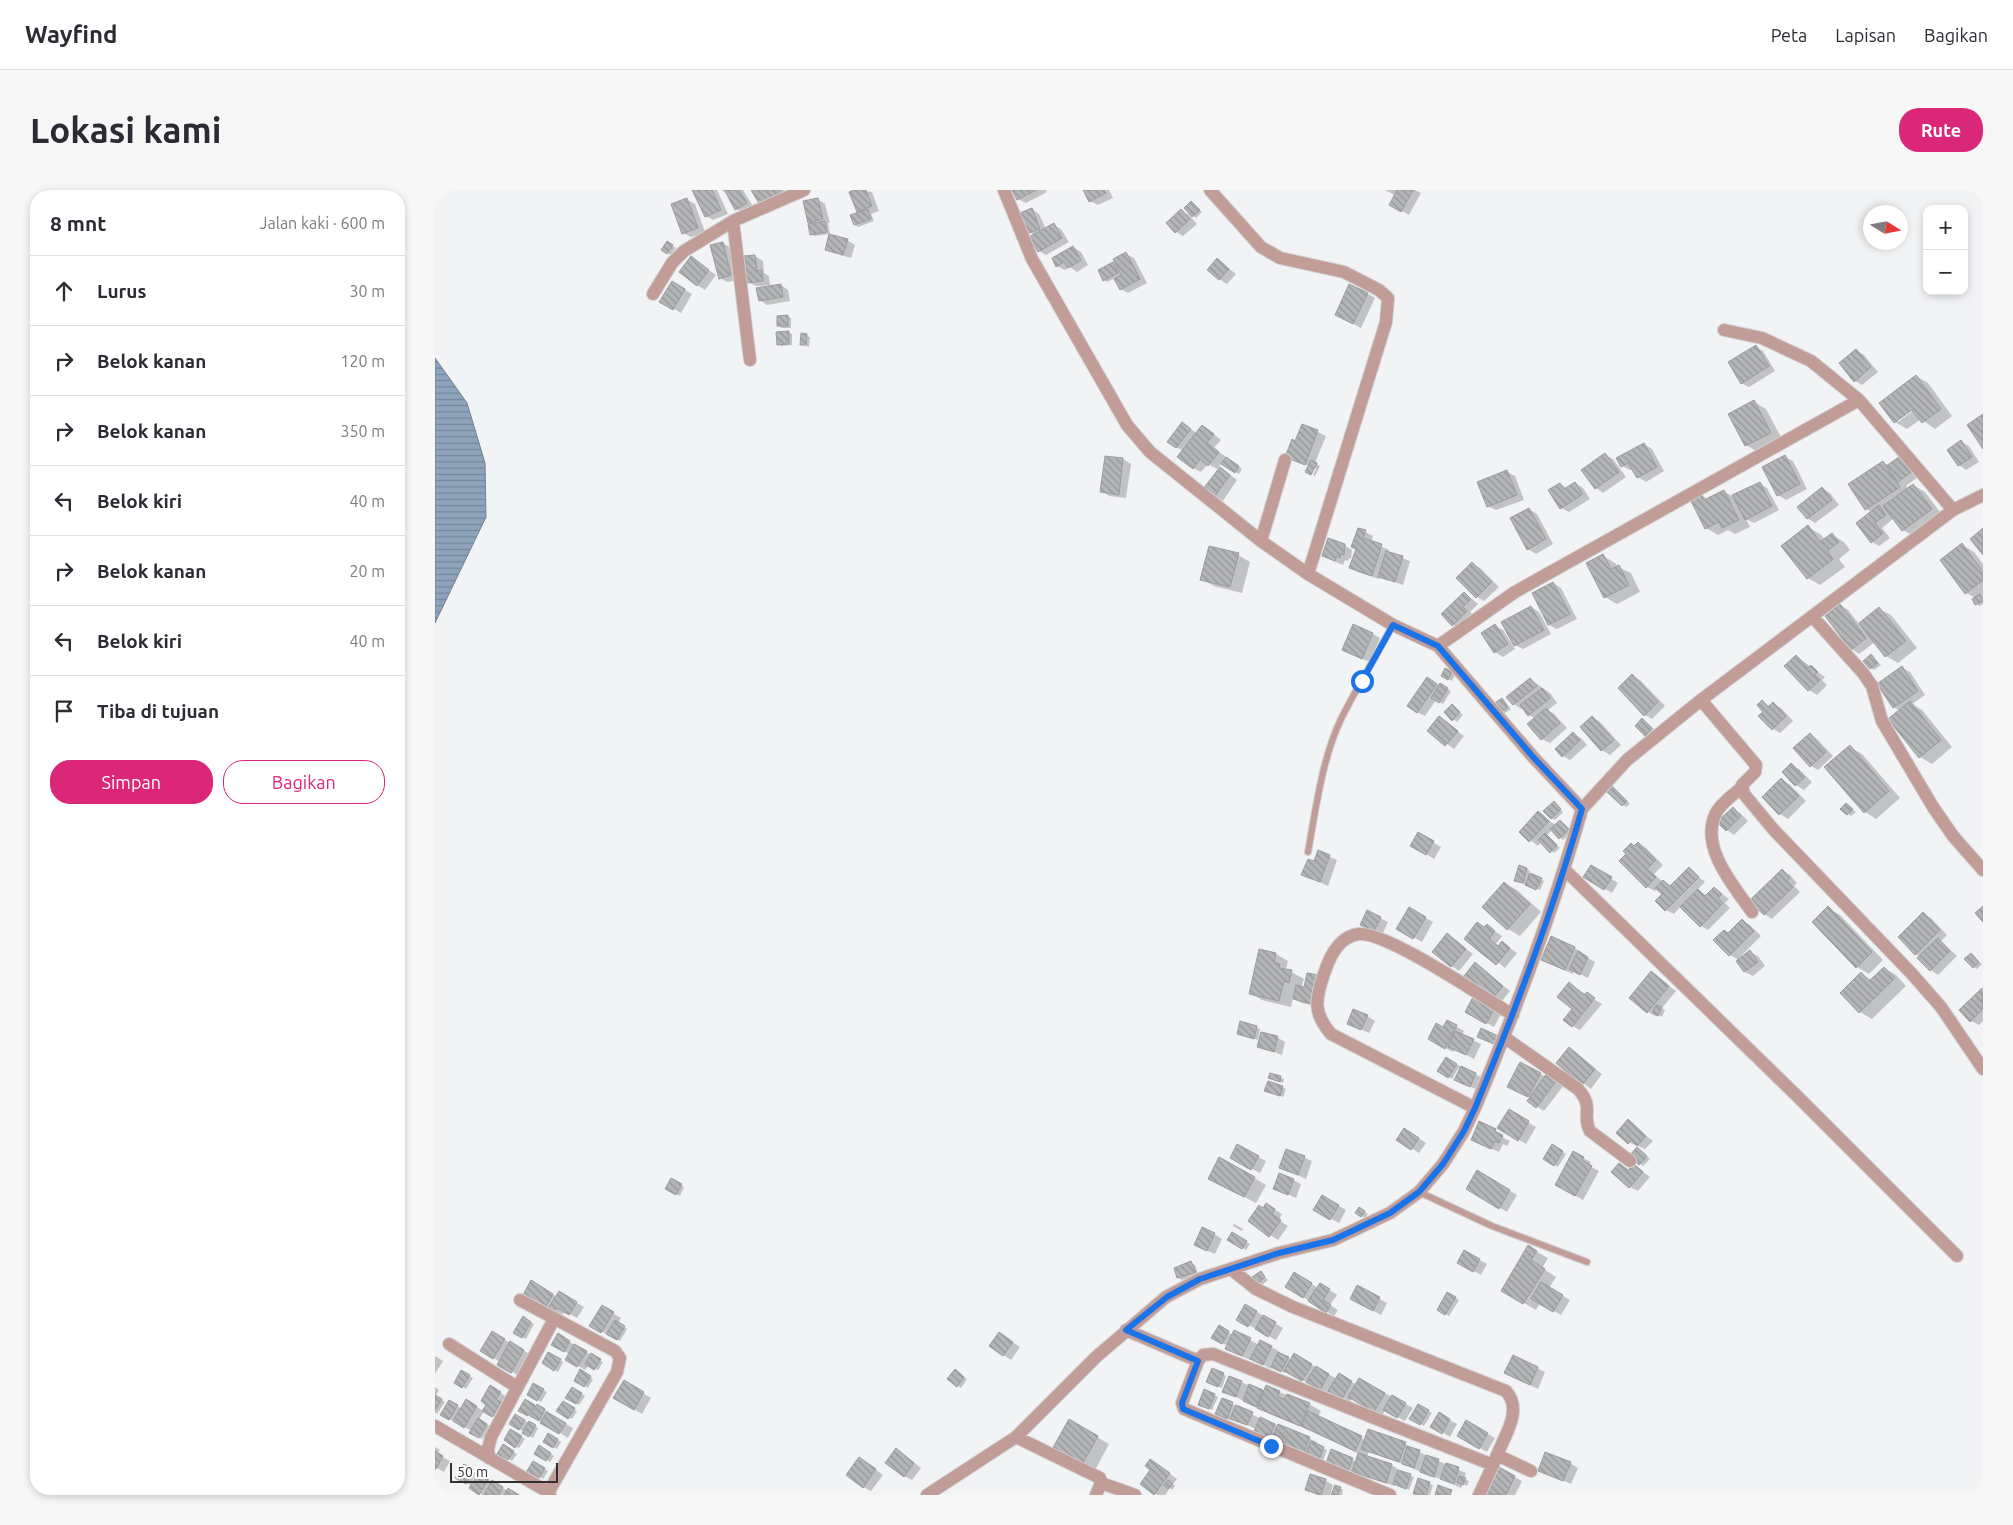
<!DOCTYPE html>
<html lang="id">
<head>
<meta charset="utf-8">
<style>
  :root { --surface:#fff; --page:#f7f7f7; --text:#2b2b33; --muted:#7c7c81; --line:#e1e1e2; --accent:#db2777 }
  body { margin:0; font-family:Ubuntu,sans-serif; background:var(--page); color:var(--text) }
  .controls { position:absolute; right:15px; top:15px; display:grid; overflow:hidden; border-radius:10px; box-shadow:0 2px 8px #0003 }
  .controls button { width:45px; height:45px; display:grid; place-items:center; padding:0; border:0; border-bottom:1px solid var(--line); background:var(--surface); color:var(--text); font:25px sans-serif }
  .compass { position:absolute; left:1428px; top:15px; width:45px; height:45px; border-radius:50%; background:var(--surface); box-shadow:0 2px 8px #0003; rotate:101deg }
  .scale { position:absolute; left:15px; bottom:12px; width:108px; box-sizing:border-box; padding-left:5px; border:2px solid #303031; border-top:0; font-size:14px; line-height:18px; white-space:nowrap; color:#303031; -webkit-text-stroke:4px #fff; paint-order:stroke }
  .stop { position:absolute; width:15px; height:15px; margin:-11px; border:4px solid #1a73e8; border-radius:50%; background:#fff }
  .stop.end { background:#1a73e8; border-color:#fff; box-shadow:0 1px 5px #0008 }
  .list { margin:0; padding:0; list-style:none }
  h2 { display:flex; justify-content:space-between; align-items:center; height:65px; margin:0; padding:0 20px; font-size:21px }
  h2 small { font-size:16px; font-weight:400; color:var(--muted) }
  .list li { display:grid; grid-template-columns:32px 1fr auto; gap:15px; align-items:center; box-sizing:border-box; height:70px; padding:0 20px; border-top:1px solid var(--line) }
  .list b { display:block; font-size:19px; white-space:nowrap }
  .list em { font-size:16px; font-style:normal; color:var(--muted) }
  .actions { display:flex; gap:10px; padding:15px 20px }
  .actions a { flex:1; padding:11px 0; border:1px solid var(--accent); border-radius:20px; text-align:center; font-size:18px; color:var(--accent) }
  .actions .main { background:var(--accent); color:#fff }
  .icon { flex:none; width:28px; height:28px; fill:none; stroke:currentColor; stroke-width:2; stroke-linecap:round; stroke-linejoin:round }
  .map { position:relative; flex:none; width:1548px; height:1305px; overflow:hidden; border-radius:20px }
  header { display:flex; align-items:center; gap:30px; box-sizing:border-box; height:70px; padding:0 25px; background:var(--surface); border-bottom:1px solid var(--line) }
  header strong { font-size:24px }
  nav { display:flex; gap:28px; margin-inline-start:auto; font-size:18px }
  .intro { display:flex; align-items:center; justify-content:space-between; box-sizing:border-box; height:120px; padding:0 30px }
  h1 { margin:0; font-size:35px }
  .button { padding:12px 22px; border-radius:20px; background:var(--accent); color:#fff; font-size:18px; font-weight:700 }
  main { display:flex; gap:30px; padding:0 30px }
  aside { flex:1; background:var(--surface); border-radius:20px; box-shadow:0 2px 8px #0003 }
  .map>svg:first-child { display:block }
</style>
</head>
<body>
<header>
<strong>Wayfind</strong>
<nav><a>Peta</a><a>Lapisan</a><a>Bagikan</a></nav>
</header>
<div class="intro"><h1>Lokasi kami</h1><a class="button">Rute</a></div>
<main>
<aside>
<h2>8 mnt<small>Jalan kaki · 600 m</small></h2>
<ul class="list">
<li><svg class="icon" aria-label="ahead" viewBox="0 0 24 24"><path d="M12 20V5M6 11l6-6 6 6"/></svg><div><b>Lurus</b></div><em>30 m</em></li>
<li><svg class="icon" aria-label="right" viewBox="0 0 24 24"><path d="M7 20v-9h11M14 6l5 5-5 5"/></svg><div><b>Belok kanan</b></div><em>120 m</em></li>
<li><svg class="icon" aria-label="right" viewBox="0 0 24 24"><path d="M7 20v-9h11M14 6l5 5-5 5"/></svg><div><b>Belok kanan</b></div><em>350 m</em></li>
<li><svg class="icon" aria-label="left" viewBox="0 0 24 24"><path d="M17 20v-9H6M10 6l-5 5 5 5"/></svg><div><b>Belok kiri</b></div><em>40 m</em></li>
<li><svg class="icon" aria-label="right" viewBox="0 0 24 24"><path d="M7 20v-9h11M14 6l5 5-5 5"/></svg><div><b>Belok kanan</b></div><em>20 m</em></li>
<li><svg class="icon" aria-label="left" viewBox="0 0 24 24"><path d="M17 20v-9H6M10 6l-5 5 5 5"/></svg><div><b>Belok kiri</b></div><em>40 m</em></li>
<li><svg class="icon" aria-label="arrive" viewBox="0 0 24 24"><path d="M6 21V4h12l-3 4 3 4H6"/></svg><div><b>Tiba di tujuan</b></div></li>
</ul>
<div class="actions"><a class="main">Simpan</a><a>Bagikan</a></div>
</aside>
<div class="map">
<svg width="1548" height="1305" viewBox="0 0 1548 1305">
  <defs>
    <pattern id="water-rules" width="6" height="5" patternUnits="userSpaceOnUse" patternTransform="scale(1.25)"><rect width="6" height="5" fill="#8da4bb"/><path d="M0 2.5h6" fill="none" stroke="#748699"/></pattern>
    <pattern id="building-back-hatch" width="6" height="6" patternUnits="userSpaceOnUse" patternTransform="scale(1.25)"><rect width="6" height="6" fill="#b4b5b7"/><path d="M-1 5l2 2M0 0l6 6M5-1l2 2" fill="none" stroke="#939495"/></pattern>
  </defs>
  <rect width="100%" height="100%" fill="#f2f3f5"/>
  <path fill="url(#water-rules)" stroke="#718192" d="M0,168L32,213L50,273L51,327L0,433Z"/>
  <path fill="#0003" fill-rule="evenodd" d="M259,0H282L293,24L278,30L271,26Z
    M286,0H308L319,18L309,23L301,19L293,4Z
    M318,0H349L353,7L334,19Z
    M422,0L437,2L444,21L436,24L439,31L423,37L420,35L425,23L423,22Z
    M579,0H610L612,2L591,13L583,9Z
    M649,0H674L678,8L663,15L655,11Z
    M950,0H980L986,3L974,25L956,15L961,6Z
    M382,9L390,14L395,33H393L395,44L380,46L376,44L378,34L374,32Z
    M252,10L260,14L270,42L256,47L248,43Z
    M757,12L767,22L761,28L758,26Z
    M597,19L604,24L611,39L619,35L626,39L634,52L611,65L604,61L600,46L595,42Z
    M746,21L754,25L762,34L748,46L741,42Z
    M412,50L420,55L416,68L399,63L391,59Z
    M232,52L241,58L236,65L227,60Z
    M288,53L296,58L304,90L292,92L285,88Z
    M638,57L646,62L653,75L642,82L635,77L630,80L622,76Z
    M691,64L699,68L712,93L693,103L686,99L680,88L672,92L669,90L678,74L684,77Z
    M320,66L328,71L329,83L334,86L335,95L321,96L313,92Z
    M256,68L281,85L270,100L262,95Z
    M783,70L801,84L792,94L784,89Z
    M237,92L257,104L246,123L226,111Z
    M346,95L353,100L355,111L332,115L325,110Z
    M933,104L940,108L926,138L909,129Z
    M353,126L356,128V138H347L344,136Z
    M353,142L357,144V155L346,156L343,154Z
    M368,145L375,147L374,157L367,154Z
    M1321,157L1328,161L1340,181L1314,197L1306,193Z
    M1421,160L1429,165L1443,182L1427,195L1420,191Z
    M1481,186L1493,193L1517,226L1500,239L1486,229L1472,239L1460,232L1446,213ZM1482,215L1483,217L1463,232V229Z
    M1319,212L1331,219L1347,249L1323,262L1311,255L1295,225Z
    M748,234L762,243L775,241L786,250L779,258L807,279L804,284L787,273L782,279L773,274L766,282L758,278L748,261L741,257Z
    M868,235L891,246L880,273L885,276L880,286L878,285L881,279L851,266L861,252Z
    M1526,252L1534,256L1544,272L1531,280L1524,275Z
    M1209,254L1217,259L1229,281L1211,292L1203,287L1198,279L1195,280L1187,276Z
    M1170,265L1178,269L1191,287L1168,303L1161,298Z
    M671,267L688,269L696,274L691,308L674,306L667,301Z
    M1350,267L1358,271L1372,299L1351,310L1343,305Z
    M1464,268L1472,273L1483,287L1471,296L1473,299L1478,295L1490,302L1508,326L1480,347L1468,340L1459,328L1447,338L1455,348L1444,356L1437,352V322L1431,319L1448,272L1454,276Z
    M1072,282L1080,286L1089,310L1061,320L1053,316Z
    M793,283L802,290L788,311L770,299Z
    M1140,293L1148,298L1155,309L1134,322L1126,318L1125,294L1132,298Z
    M1324,293L1332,298L1344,320L1319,333L1311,329L1315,337L1300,344L1293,340L1283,345L1271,338L1267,306L1273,309L1289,301L1298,307Z
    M1388,299L1395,303L1404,315L1380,333L1372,328Z
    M1094,319L1102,324L1118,354L1101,364L1093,359Z
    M1373,337L1385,344L1390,350L1397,345L1409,352L1415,360L1404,369L1410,377L1385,395L1373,388L1348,356Z
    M930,342L938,346L936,352L954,360L953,363L975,371L968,395L945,387L944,389L923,382L916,378Z
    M909,355L917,360L916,369L914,368L913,371L910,370L908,375L888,366Z
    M1527,355L1539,362L1548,374V414L1545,416L1541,414V408L1531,403Z
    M803,365L815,372L807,403L779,396L767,389Z
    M1168,366L1180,373L1183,377L1196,383L1205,402L1182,414L1170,407Z
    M1037,373L1045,378L1064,397L1049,411L1042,407Z
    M1118,393L1126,398L1142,429L1122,439L1114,435L1098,404Z
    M1029,403L1043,414L1035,422L1039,426L1026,439L1018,435L1008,424Z
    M1405,415L1413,420L1424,434L1444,419L1456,425L1482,458L1463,473L1451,466L1440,452L1424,464L1417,459Z
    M1096,417L1104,422L1116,444L1088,459L1080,455Z
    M1060,436L1068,440L1080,459L1068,467L1060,462Z
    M938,444L945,448L935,472L916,464Z
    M1361,466L1390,487L1387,490L1392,495L1382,505L1374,500L1351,476Z
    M1436,466L1446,475L1439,480L1436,478Z
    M1467,478L1475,482L1490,505L1477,514L1487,520L1517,557L1497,574L1485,567L1465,521L1459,517Z
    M1011,480L1020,485L1017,491L1008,486Z
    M1197,486L1205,490L1230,516L1217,529L1210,525Z
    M1095,489L1115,503L1122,513L1113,520L1119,524L1132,538L1115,553L1107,549L1101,529L1094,525L1088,517L1086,519L1079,514Z
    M1000,493L1016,501L1008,514L1001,510L990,526L982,522Z
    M1067,509L1076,519L1067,525L1064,523Z
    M1328,512L1335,516L1338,514L1346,518L1358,531L1345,543L1338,539L1330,522Z
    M1017,515L1028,525L1022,532L1010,522Z
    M1004,527L1029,546L1019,559L994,541Z
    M1157,527L1165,532L1186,555L1175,565L1167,560L1146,537Z
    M1207,530L1220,540L1214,547L1211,545Z
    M1138,544L1146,548L1152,555L1135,570L1128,566Z
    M1375,544L1382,549L1398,566L1383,580L1376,576Z
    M1415,557L1427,564L1465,608L1441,629L1430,622Z
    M1356,575L1364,579L1377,592L1369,600L1361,595L1349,582Z
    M1347,590L1354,594L1371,611L1353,629L1345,624L1328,607Z
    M1181,600L1195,614L1191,617L1188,615Z
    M1411,614L1421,622L1416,626L1407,619Z
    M1122,615L1128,622L1120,630L1116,628Z
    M1298,619L1305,623L1313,631L1299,645L1292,640Z
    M1104,622L1120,635L1125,631L1128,633L1136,642L1128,650L1117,640L1112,645L1125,658L1119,663L1106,652L1103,656L1085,642Z
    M984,644L1006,657L999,669L977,655Z
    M1203,653L1211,658L1228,675L1219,684L1228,692L1237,696L1254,679L1270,692L1262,700L1272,706L1279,698L1294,709L1290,713L1295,718L1273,740L1266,736L1246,716L1239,724L1231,720L1229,704L1222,698L1220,701L1212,697L1200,657Z
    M883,662L902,670L893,696L868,685L879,673Z
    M1085,676L1092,679L1095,681L1094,684L1109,691L1105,700L1084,692Z
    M1156,677L1183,693L1177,703L1150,687Z
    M1347,680L1355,685L1362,693L1359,696L1365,702L1337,729L1329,724Z
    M1070,694L1082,700L1106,722L1085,746L1073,739Z
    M1393,718L1405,725L1448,770L1434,784L1422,777Z
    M974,719L998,732L987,752L963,738Z
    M1488,724L1496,728L1512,745L1506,751L1522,766L1503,785L1496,780L1485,767L1481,764Z
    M945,728L953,732L947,745L934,739Z
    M1307,730L1315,735L1326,746L1304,768L1305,769L1315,762L1323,766L1330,776L1318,786L1310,782L1302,772L1304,770L1295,765L1280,750L1294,744Z
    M1052,736L1067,746L1061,754L1065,757L1068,753L1082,763L1070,778L1031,748Z
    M1013,745L1038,764L1024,781L1017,776Z
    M1139,758L1147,762L1146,764L1160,772L1153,788L1139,781L1138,784L1115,774Z
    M825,761L841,764L853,771L851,779L869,789L866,798L885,817L867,813L858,808L856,817L827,810L815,803Z
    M1536,764L1547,774L1542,779L1539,777Z
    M1040,774L1075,801L1066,812L1058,808Z
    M1449,778L1461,785L1471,796L1437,829L1425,822L1406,803L1426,784L1437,790Z
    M1216,783L1241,801L1227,818L1230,820L1227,827L1222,824L1221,826L1213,822Z
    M1134,794L1167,814L1145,840L1137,836L1138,819Z
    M1547,799L1548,831L1544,835L1536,831Z
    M1038,809L1066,824L1059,837L1031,821Z
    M932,826L940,831L934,843L921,837Z
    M1012,831L1029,841L1027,845L1046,854L1039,869L1020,859L1018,862L994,849L1008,838Z
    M806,833L825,839L823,850L807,845Z
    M827,843L843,848L850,852L847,865L824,856Z
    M1134,859L1167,884L1156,899L1122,873Z
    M1011,869L1048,888L1043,900L1028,894L1024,877L1017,889L1004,881Z
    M1086,873L1111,887L1113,884L1129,895L1109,921L1093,911L1096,908L1074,896Z
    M835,884L849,889L848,893L838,889Z
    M833,892L851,899L848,907L834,902Z
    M1074,921L1101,937L1091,954L1064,938Z
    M1193,931L1218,951L1210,959L1193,952Z
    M1045,933L1068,944L1067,947L1075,951L1072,956L1068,954L1064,962L1045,954Z
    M977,944L991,953L984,963L963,950Z
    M1117,956L1131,964L1123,977L1109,968Z
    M852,960L877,971L871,989L845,977Z
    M1205,960L1215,969L1208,976L1195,966Z
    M1138,963L1156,972L1154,976L1164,981L1148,1010L1121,995Z
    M823,967L831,971L825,983L804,972Z
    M1184,974L1194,981L1199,975L1215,987L1203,1001L1195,997Z
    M1043,982L1082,1005L1072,1022L1033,999Z
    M819,988L831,995L821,1013L786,995Z
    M236,990L249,997L245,1006L232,998Z
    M858,990L866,994L861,1008L839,998Z
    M887,1006L911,1020L904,1033L880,1020Z
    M829,1019H839L847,1024L844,1030L853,1036L843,1050L814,1031Z
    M925,1019L933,1024L930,1028L922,1023Z
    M799,1034L808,1039L807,1041L798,1036Z
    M779,1044L787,1049L780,1064L768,1059Z
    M797,1044L815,1054L811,1060L794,1050Z
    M1093,1057L1113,1068L1107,1078L1121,1087L1114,1098L1135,1110L1126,1125L1105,1113L1101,1120L1067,1100Z
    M1030,1062L1052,1074L1046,1085L1024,1073Z
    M756,1073L760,1075L763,1084L747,1090L743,1088L740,1079Z
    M826,1083L833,1090L827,1095L823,1093Z
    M867,1088L883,1098L893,1099L902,1105L895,1115L903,1120L899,1126L868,1107Z
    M97,1092L122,1107L124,1103L149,1117L142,1128L130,1121L127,1125L118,1121L89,1104Z
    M923,1097L952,1113L946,1125L924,1113Z
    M1013,1103L1024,1110L1014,1126L1003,1120Z
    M811,1115L848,1138L841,1150L803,1129Z
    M167,1117L186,1128L183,1133L192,1139L185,1151L156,1136Z
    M88,1128L99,1134L91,1149L80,1142Z
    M784,1137L798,1145L815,1150L824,1155L836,1157L844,1161L843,1163L857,1170L877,1175L902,1189L904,1185L922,1195L925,1190L978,1218L970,1231L950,1220L947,1226L917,1208L915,1212L895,1200L893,1204L851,1181L850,1183L837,1176L836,1179L816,1168L815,1170L800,1163L796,1149L795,1148L791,1155L778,1148Z
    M58,1143L96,1165L84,1186L63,1174L65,1172L47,1161Z
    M564,1143L585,1157L576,1170L555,1156Z
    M123,1145L168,1172L163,1180L154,1175L150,1180L131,1169L134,1164L118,1154Z
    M114,1164L128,1172L123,1182L109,1173Z
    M0,1166L8,1171L0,1184Z
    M1078,1166L1110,1182L1103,1199L1078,1187Z
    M146,1181L158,1189L153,1198L140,1190Z
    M27,1182L38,1188L31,1199L21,1192Z
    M523,1183L532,1189L526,1198L523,1196Z
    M788,1184L791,1186L787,1198L776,1193Z
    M189,1192L216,1208L207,1224L180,1208Z
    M806,1192L830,1202L832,1197L874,1214L886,1221L883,1227L930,1250L970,1254L992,1266L1031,1283L1029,1289L1034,1291L1032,1296L1028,1294L1026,1298L1007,1289L994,1286L971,1275L934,1262L932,1267L957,1275L964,1280V1281L979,1287L974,1300L960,1294L959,1296L922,1283L921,1285L900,1276L897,1261L922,1272L924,1264L879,1242L835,1224L789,1201Z
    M99,1195L112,1202L106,1212L93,1204Z
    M0,1197L4,1200L1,1206L10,1212L2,1224L0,1223Z
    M56,1197L72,1207L65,1230L49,1221L44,1230L55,1236L47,1249L36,1242L37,1241L7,1225L14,1211L27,1219L31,1211L49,1221L53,1214Z
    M137,1198L150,1206L144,1215L132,1208Z
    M779,1205L783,1207L777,1220L768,1216Z
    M788,1209L824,1228L882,1252L881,1255L892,1260L888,1271L828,1246L821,1239L796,1228L795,1230L785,1226Z
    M90,1211L102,1217H106L113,1222L112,1223L138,1238L133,1248L98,1226L97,1227L85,1220Z
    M128,1212L142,1221L137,1229L123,1221Z
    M984,1215L997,1223L989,1236L976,1229Z
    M1004,1224L1022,1234L1015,1247L997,1236Z
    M81,1226L103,1238L98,1248L76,1233Z
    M634,1231L674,1254L658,1284L618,1261Z
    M1032,1232L1060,1248L1052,1262L1024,1246Z
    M76,1240L90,1249L84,1258L70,1250Z
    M114,1245L126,1252L122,1259L110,1251Z
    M69,1256L82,1264L77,1271L64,1264Z
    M0,1257L5,1260L2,1264L15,1271L9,1282L0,1277Z
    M105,1257L119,1266L115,1272L101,1263Z
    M468,1264L486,1278L477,1290L469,1286Z
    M716,1270L742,1289L738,1294L740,1296L737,1300L735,1298L730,1305H722L707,1294L717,1280Z
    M99,1272L113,1281L108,1289L94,1281Z
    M432,1273L448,1285L436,1301L428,1297Z
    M1135,1273L1143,1278L1136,1294L1112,1284Z
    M29,1276L41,1283L35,1295L22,1288Z
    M1064,1279L1087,1291L1080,1305H1055Z
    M44,1284L73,1301L82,1305H48L36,1298Z
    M890,1290L898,1295L895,1305H882L871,1300Z
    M984,1290L998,1295L995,1305H983L979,1303Z
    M905,1298L908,1300L907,1305H897Z"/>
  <path fill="url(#building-back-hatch)" stroke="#9b9c9e" d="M257,0H277L286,20L270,27Z
    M291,0H304L312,13L300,20L290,1Z
    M316,0H344L346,2L325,15Z
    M419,0H431L437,16L422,22L414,2Z
    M577,0H601L582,10Z
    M648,0H669L671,3L654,12Z
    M962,0H978L966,22L954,15Z
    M252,8L263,38L247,44L236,14Z
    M383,8L388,29L373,33L368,11Z
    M756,11L765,20L757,27L749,18Z
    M597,18L605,39L594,43L585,23Z
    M433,19L436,29L419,35L415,25Z
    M746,19L755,29L740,43L731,33Z
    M390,31L392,42L375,45L373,34Z
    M619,33L627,48L603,62L594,47Z
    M394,44L413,49L408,65L390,60Z
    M232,51L238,55L232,64L226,60Z
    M288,52L296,85L284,89L275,55Z
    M638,56L646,70L633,78L629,72L621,77L617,68Z
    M691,62L705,89L685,100L679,89L686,85L678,69Z
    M320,65L322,81L327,80L328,91L312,93L309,66Z
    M256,66L274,80L262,96L244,82Z
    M782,68L794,79L784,90L772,80Z
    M678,72L683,83L668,91L663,80Z
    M237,91L250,99L238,120L224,112Z
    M346,94L348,107L324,111L321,98Z
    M914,94L933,103L918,134L900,125Z
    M353,125V136H342V126Z
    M354,141V154L342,155L341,142Z
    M366,143L372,144L371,155H365Z
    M1321,155L1334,176L1306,194L1293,172Z
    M1421,159L1436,177L1419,192L1404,173Z
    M1481,185L1506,219L1487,233L1477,220L1459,233L1444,213Z
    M1319,210L1336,243L1310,256L1293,224Z
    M1548,224V259L1532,235Z
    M747,232L756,239L741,258L732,252Z
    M867,234L883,240L870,275L850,267L857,249L860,251Z
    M767,235L779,244L772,253L784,262L773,276L765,269L758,279L742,267Z
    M1526,250L1537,267L1523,276L1512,260Z
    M1209,253L1222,277L1202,288L1193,273L1186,277L1181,268Z
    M1170,263L1184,282L1160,299L1146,280Z
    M1350,265L1365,294L1342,306L1327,277Z
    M670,266L688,268L684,305L665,302Z
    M791,267L804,276L800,283L786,274Z
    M1464,267L1476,282L1463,292L1451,276Z
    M876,270L882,273L876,285L870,282Z
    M1448,271L1465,297L1430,320L1413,294Z
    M785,277L795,285L779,307L768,299Z
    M1072,280L1082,305L1052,317L1042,292Z
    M1140,292L1148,304L1125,319L1113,300L1125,293L1129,299Z
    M1325,292L1337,316L1310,330L1297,305Z
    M1478,294L1497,319L1467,341L1448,316Z
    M1387,297L1397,310L1372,329L1362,317Z
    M1289,300L1304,330L1287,338L1284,332L1270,339L1256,311L1267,305L1269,310Z
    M1444,315L1451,325L1440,333L1448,343L1436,353L1421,333Z
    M1094,318L1111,349L1092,360L1075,328Z
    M1373,335L1385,352L1397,343L1404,352L1392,361L1398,369L1372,389L1346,356Z
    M923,338L931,340L928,348L947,354L937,386L914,378L921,359L916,357Z
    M1548,338V365L1535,349Z
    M893,348L910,354L909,365L906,364L905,368L902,366L900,371L887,366Z
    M1527,353L1548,382V390L1530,404L1505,370Z
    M774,356L804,363L795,397L765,390Z
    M951,361L968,366L960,392L943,387Z
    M1168,364L1176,379L1184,375L1194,395L1169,408L1151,373Z
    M1037,372L1057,392L1041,408L1021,388Z
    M1118,392L1135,424L1113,435L1097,403Z
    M1029,402L1036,409L1028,417L1032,421L1017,436L1006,424Z
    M1545,404L1548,411L1540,415L1537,409Z
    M1405,414L1431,448L1416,460L1390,426Z
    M1096,416L1109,440L1079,456L1066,432Z
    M1444,417L1471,451L1450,467L1424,433Z
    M918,434L938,443L927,469L907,460Z
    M1060,434L1073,454L1059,463L1046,443Z
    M1436,464L1443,473L1435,479L1428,471Z
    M1361,465L1373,478L1376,475L1383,482L1380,485L1385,490L1373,501L1349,476Z
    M1467,476L1483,501L1458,518L1442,494Z
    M1010,478L1017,482L1013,490L1006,486Z
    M1197,484L1223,512L1209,526L1183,498Z
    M992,487L1002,494L982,523L972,516Z
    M1095,488L1102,496L1078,515L1071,507Z
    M1005,493L1013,498L1004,513L996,508Z
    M1107,498L1115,508L1093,526L1085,515Z
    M1067,508L1073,517L1063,524L1057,515Z
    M1327,510L1333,517L1338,512L1351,526L1337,540L1323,526L1328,522L1322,515Z
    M1475,511L1506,550L1484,568L1453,529Z
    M1017,514L1025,522L1017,531L1009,522Z
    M1111,518L1125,533L1106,550L1092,534Z
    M1004,526L1023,541L1010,556L992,541Z
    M1157,526L1179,550L1166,561L1145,537Z
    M1207,528L1217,538L1210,546L1200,536Z
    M1138,542L1145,550L1127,567L1120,559Z
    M1375,543L1391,562L1375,577L1358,558Z
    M1415,555L1454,601L1429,623L1389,577Z
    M1356,573L1370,587L1360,596L1347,582Z
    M1346,588L1364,606L1344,625L1327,607Z
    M1177,596L1192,611L1187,616L1172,602Z
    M1119,611L1126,619L1116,629L1108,621Z
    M1411,613L1418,619L1412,625L1405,619Z
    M1298,617L1306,626L1291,641L1282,632Z
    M1103,621L1114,631L1094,652L1084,642Z
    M1125,630L1134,639L1124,649L1115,639Z
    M983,642L999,651L991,665L975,656Z
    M1110,643L1122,655L1115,663L1103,650Z
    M1203,652L1221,670L1212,679L1221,687L1211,698L1184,671L1191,664L1188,661L1196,653L1199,656Z
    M883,660L895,665L885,692L866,685L873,669L879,671Z
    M1084,675L1092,678L1088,693L1079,691Z
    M1156,675L1177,687L1169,700L1148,687Z
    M1254,677L1264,687L1230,721L1220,711L1227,704L1220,698L1228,690L1235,696Z
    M1347,679L1355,688L1352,691L1358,697L1329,725L1314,711Z
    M1095,683L1107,688L1101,700L1090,695Z
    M1069,692L1095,714L1072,740L1047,717Z
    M1279,697L1287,704L1283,708L1288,713L1265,737L1245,717L1263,699L1270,706Z
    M1393,716L1437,762L1421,778L1377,732Z
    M1548,716V732L1540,723Z
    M974,717L991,727L978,749L961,739Z
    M932,720L946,727L939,741L925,735Z
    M1488,722L1505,740L1480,765L1463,747Z
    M1307,729L1319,741L1294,766L1278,750L1289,740L1293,743Z
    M1042,732L1049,737L1052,734L1060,741L1054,749L1063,756L1067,751L1075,758L1061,775L1029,749Z
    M1012,743L1031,759L1016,777L997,762Z
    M1116,746L1140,757L1130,780L1106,770Z
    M1503,748L1515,761L1495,781L1482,768Z
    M824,759L841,763L839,772L845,774L844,778L857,780L854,793L849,791L844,811L814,804Z
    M1315,760L1323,772L1309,782L1301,771Z
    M1143,761L1153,767L1145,785L1134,779Z
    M1536,763L1544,772L1538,778L1529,769Z
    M1040,772L1068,796L1057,809L1029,786Z
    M1449,777L1460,788L1424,823L1405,803L1426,782L1434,791Z
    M1216,781L1234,796L1212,823L1194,808Z
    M872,783L884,785L877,814L858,809L861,795L869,797Z
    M1134,792L1149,805L1152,802L1160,808L1137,837L1128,830L1137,819L1122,807Z
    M1547,798L1548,819L1535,832L1524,820Z
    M1038,807L1059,819L1051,834L1030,822Z
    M1221,815L1227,817L1223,826L1217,823Z
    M918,819L933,825L926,840L912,834Z
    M1012,830L1022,835L1010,859L993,849L1001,833L1008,837Z
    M805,831L822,836L819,849L802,844Z
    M1046,838L1063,846L1059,854L1042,847Z
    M1020,841L1039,849L1031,865L1013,857Z
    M826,842L843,846L839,862L822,857Z
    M1134,857L1160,879L1147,895L1121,873Z
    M1011,867L1022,874L1013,888L1002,881Z
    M1085,872L1106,883L1093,907L1072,897Z
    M1026,876L1041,883L1035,897L1019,890Z
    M835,883L846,886L845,892L833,888Z
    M1112,883L1122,890L1101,918L1092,911Z
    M833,891L848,896L845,906L829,901Z
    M1074,919L1094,931L1083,951L1062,938Z
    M1193,929L1211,946L1202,956L1196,950L1193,954L1181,943Z
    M1044,931L1061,939L1060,942L1068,946L1064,953L1060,951L1056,959L1036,950Z
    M969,938L984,948L976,960L961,950Z
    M802,954L824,966L816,980L795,968Z
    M1117,954L1128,961L1119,976L1108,969Z
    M1202,957L1212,966L1204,975L1194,966Z
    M851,959L870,966L863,985L844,978Z
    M1138,961L1149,967L1147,970L1157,976L1140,1006L1120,995Z
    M784,967L820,987L809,1007L773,989Z
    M1184,973L1193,980L1199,974L1208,982L1194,998L1176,982Z
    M1042,980L1075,1000L1064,1019L1031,999Z
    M844,983L859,989L853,1005L838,999Z
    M236,988L247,994L241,1005L230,999Z
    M887,1005L904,1015L895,1030L878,1020Z
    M831,1013L840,1019L837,1024L846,1030L834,1047L813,1031L824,1015L828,1018Z
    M924,1017L930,1021L926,1027L920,1023Z
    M767,1037L780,1043L772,1061L759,1055Z
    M797,1042L812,1051L807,1059L792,1050Z
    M1093,1055L1102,1061L1096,1070L1110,1079L1088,1114L1066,1101Z
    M1029,1060L1045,1069L1038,1082L1022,1073Z
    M756,1071L761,1082L742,1088L739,1078Z
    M826,1081L830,1087L822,1094L817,1087Z
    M859,1082L877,1093L868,1108L850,1097Z
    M96,1090L118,1104L110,1118L88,1105Z
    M1106,1092L1128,1105L1118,1122L1096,1109Z
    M885,1093L895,1099L888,1110L896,1115L891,1123L873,1111Z
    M922,1095L945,1107L938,1121L915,1109Z
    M124,1101L142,1112L134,1125L122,1118L119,1122L113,1119Z
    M1012,1102L1021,1107L1010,1125L1002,1120Z
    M810,1114L822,1121L813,1137L801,1130Z
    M167,1115L179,1122L166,1143L154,1136Z
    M828,1125L841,1132L833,1147L820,1139Z
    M88,1126L96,1132L87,1148L78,1143Z
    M180,1130L190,1136L182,1150L171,1144Z
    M784,1135L794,1141L787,1154L776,1148Z
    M799,1140L816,1148L807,1166L790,1159Z
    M57,1141L70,1149L58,1169L45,1161Z
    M564,1142L578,1152L568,1166L554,1156Z
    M123,1143L135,1151L129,1162L116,1155Z
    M825,1150L837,1156L828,1175L815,1169Z
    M75,1151L89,1160L76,1183L62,1175Z
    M139,1154L152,1161L142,1177L130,1170Z
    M113,1162L126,1169L119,1181L107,1173Z
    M843,1162L854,1167L846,1182L836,1177Z
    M156,1163L166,1169L159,1180L150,1174Z
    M859,1163L877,1174L867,1191L849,1181Z
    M1078,1165L1103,1177L1095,1195L1069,1183Z
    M881,1176L894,1184L885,1200L871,1192Z
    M777,1178L789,1183L783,1197L771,1192Z
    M145,1179L156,1186L149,1197L139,1191Z
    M520,1179L529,1187L522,1197L512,1189Z
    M26,1180L35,1185L27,1198L19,1193Z
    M904,1183L917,1191L907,1209L893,1201Z
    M794,1186L807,1191L801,1207L787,1202Z
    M924,1188L950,1203L939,1222L913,1207Z
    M189,1190L209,1202L199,1220L178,1208Z
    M98,1193L109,1199L102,1211L92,1205Z
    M814,1194L828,1200L821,1217L808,1211Z
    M55,1195L66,1202L61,1209L66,1212L57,1227L47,1221L51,1215L46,1211Z
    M831,1195L845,1201L843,1207L850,1209L852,1204L875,1213L865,1236L822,1218Z
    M137,1197L147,1203L141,1214L130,1208Z
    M769,1199L780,1204L774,1219L763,1215Z
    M0,1205L7,1209L0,1220Z
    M957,1205L971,1213L962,1228L948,1220Z
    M787,1208L798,1212L792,1229L780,1224Z
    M31,1209L42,1216L29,1238L18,1231Z
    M90,1209L100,1215L93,1226L83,1221Z
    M14,1210L23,1215L14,1230L5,1225Z
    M128,1211L140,1218L133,1229L121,1221Z
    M102,1214L110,1219L104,1231L95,1226Z
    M983,1214L994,1220L985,1235L974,1229Z
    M801,1215L818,1222L812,1235L795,1229Z
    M873,1221L927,1246L920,1261L866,1236Z
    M112,1222L131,1233L124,1244L105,1233Z
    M1004,1222L1015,1229L1007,1244L995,1237Z
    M80,1224L90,1230L84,1240L74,1234Z
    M825,1227L840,1234L834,1248L819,1242Z
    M43,1228L52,1234L44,1248L34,1243Z
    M634,1229L663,1246L645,1278L616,1261Z
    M1031,1230L1053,1243L1044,1259L1022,1246Z
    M94,1231L101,1235L94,1247L87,1243Z
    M843,1234L875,1247L868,1264L836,1251Z
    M75,1239L87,1246L80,1258L69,1250Z
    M933,1239L971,1252L964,1272L926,1259Z
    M113,1243L123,1249L118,1258L108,1252Z
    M876,1251L889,1257L884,1270L870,1264Z
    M68,1254L79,1261L73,1270L62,1264Z
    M104,1255L116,1263L111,1271L99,1264Z
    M972,1256L985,1260L979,1278L967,1274Z
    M461,1258L479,1273L469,1287L450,1273Z
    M896,1259L918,1268L913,1281L891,1273Z
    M0,1261L8,1266L1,1279H0Z
    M1110,1262L1136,1272L1128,1291L1103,1281Z
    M923,1263L957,1274L951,1293L917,1282Z
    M991,1265L1004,1269L999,1287L985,1282Z
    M424,1267L441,1279L428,1298L411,1285Z
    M715,1269L735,1283L719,1305L705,1294L715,1280L710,1276Z
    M98,1271L110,1278L104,1288L92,1281Z
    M1011,1273L1024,1277L1019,1294L1005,1289Z
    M29,1274L39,1280L31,1294L20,1288Z
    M1064,1277L1080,1286L1071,1305H1053L1050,1304Z
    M963,1280L976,1284L971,1299L958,1294Z
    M44,1282L54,1288L44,1305L34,1298Z
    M875,1284L891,1289L886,1305L870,1300Z
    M1024,1286L1031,1288L1028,1295L1022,1292Z
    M983,1288L995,1292L991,1305L978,1304Z
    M57,1290L68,1297L64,1305H49Z
    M733,1290L738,1294L733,1299L729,1295Z
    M900,1295L906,1297L903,1305H896Z
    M1003,1295L1017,1300L1015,1305H1000Z
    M73,1298L84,1305H69Z"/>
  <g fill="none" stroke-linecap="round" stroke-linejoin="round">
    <defs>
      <path id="service" d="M873,662C881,618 887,569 906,529C922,497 941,466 958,435
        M984,1002L1057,1036L1152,1072"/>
      <path id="minor" d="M569,0L597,69L692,235L715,262L826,351L873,384L958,435L1003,456L1099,568L1147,619L1192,570L1266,510L1518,320
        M775,0L826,57L845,68L909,82L944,100L953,108L951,132L873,384
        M298,31L315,170
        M218,104L237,73L249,61L298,31L369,0
        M1289,140L1327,148L1376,171L1424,210
        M826,351L850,270
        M1377,426L1428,483L1437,496L1447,531L1498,617L1518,646L1548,680
        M1003,456L1080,402L1424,210L1518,320L1548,305
        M1266,510L1321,575L1320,582L1307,595L1309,604L1338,639L1477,784L1506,817L1548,879
        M1306,598C1298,605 1286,613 1281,623C1264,657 1299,696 1317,722
        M1130,680L1363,907L1522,1066
        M1069,847L1143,899C1160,918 1146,925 1155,941L1195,971
        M1040,918L896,844C878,823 880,810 889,784C894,768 904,746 924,744C953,742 1049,808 1078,825
        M796,1079L821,1099L858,1117L1071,1201C1088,1220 1070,1245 1062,1265
        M85,1110L180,1161L185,1168L182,1182L113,1303
        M691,1140L763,1171L768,1165L778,1164L1058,1275L1062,1265L1096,1281
        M14,1154L82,1197
        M763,1171L747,1213L749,1219L955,1305
        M0,1236L108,1299L115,1305
        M581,1247L665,1288L666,1293L661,1305
        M54,1268L53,1259L56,1247L119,1129
        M666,1293L700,1305
        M492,1305L581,1247L661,1167L731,1107L765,1089L844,1063L898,1050L955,1023L984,1002L1008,974L1029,941L1040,918C1081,820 1118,721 1147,619
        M1044,1305L1058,1275"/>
    </defs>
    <use href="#service" stroke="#cfd0d2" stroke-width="8"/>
    <use href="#minor" stroke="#cfd0d2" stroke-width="14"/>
    <use href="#service" stroke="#c29c96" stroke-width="6"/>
    <use href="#minor" stroke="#c29c96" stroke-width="12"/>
  </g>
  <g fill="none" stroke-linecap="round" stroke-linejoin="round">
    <path stroke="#1a73e8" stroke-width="6" d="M836,1256L748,1219L747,1213L763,1171L691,1140L732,1107L765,1089L844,1063L898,1050L955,1023L984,1002L1008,974L1029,941L1040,918C1081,819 1118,722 1147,619L1099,568L1003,456L958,435L927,491"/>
  </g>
</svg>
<div class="controls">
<button>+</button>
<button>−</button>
</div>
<svg class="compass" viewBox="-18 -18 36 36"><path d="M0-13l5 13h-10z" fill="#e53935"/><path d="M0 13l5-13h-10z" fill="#7c7c81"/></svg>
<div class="scale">50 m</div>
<div class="stop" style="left:927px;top:491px"></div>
<div class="stop end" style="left:836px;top:1256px"></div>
</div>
</main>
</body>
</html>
